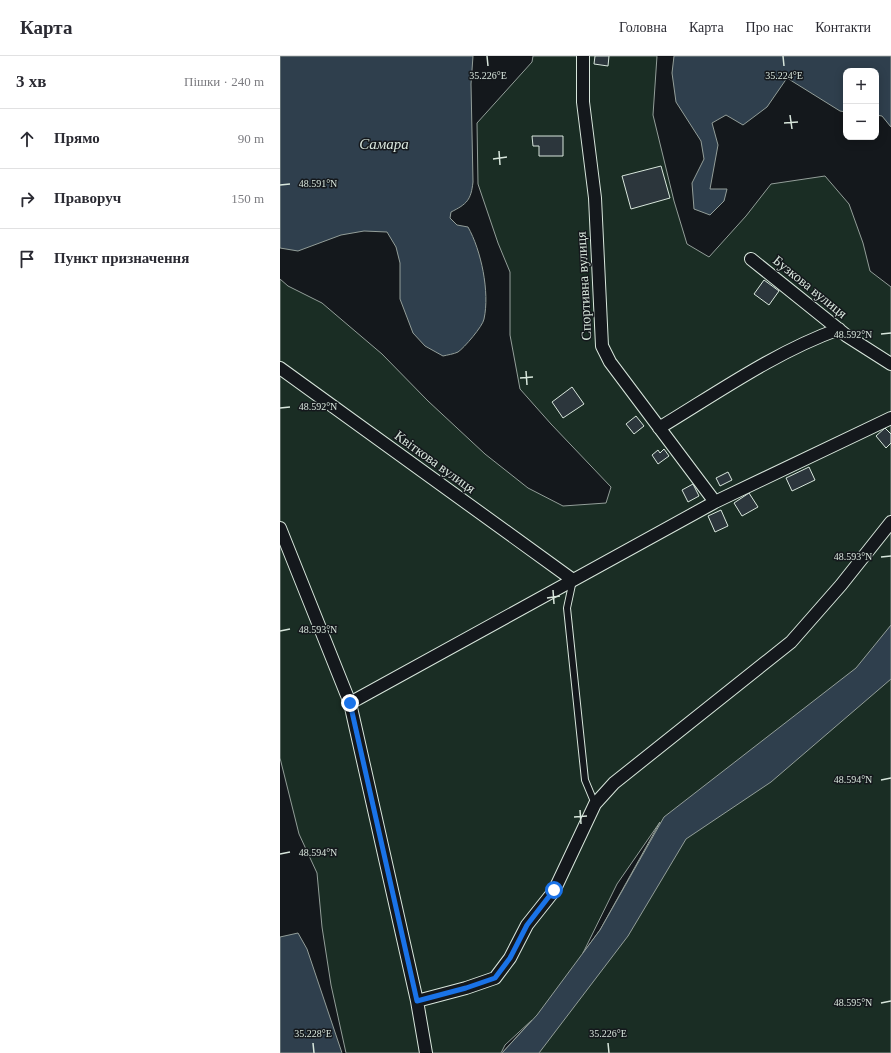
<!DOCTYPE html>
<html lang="uk">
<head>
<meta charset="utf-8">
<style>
  :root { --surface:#fff; --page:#f7f7f7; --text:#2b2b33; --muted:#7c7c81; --line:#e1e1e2 }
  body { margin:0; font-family:Georgia,serif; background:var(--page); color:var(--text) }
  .controls { position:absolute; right:12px; top:12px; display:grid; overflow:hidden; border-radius:8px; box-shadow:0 2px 10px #0003 }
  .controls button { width:36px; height:36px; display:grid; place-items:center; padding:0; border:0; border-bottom:1px solid var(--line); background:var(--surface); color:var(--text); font:20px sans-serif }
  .stop { position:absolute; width:12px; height:12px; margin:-9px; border:3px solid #1a73e8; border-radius:50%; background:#fff }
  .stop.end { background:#1a73e8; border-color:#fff; box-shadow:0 1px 4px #0008 }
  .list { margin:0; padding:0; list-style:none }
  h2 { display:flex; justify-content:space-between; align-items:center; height:52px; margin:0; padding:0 16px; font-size:17px }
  h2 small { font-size:13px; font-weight:400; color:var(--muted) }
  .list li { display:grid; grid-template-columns:26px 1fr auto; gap:12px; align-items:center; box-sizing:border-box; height:60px; padding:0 16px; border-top:1px solid var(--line) }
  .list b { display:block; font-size:15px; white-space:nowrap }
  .list em { font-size:13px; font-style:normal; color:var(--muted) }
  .icon { flex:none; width:22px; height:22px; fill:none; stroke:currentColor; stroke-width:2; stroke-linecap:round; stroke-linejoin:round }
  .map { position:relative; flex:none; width:611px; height:997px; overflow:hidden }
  header { display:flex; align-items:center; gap:24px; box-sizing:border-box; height:56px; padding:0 20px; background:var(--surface); border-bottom:1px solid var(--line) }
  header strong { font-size:19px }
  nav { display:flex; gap:22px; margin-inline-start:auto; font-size:14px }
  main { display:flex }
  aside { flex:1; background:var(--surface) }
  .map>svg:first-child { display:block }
</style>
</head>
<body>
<header>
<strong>Карта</strong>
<nav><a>Головна</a><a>Карта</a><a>Про нас</a><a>Контакти</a></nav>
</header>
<main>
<aside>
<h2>3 хв<small>Пішки · 240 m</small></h2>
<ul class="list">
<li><svg class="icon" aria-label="ahead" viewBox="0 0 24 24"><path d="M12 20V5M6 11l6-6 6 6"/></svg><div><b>Прямо</b></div><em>90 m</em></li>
<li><svg class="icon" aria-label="right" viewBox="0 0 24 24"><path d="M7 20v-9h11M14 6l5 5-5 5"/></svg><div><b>Праворуч</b></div><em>150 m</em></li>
<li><svg class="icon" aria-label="arrive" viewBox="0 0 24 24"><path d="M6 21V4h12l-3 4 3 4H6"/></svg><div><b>Пункт призначення</b></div></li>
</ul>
</aside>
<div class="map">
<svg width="611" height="997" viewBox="0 0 611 997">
  <rect width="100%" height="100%" fill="#14181c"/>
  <path fill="#1a2d24" stroke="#939e99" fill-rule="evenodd" d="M253,0H377L373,59L394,145L407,188L429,201L466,160L491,128L545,120L569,148L583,187L590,215L611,231V997H222L252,964L225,989L221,997H66L51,929L42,871L37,817L19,778L0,702V223L8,230L42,247L102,298L148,345L205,398L248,432L283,450L326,447L331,431L271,368L240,333L230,279V216L218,187L198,128L197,67L252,6ZM380,766L320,874L303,897L337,828Z"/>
  <path fill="#2f3f4d" stroke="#939e99" d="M0,0H193L191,28L193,126C191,144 187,148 171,156L170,162L177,169L188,171C201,194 210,236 204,263C203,270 184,292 178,296C174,298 167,299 163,300L145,290L133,277L120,243V207L116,191L107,176L84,175L61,179L18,195L0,192Z
    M394,0H611V71L602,60L596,59V15H566V56L560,55L507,22L487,51L463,69L446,59L432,67L438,89L430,133H447L444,145L430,159L414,153L412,127L424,103L421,85L396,46L392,17Z
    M611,569V623L491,726L406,783L348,880L259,997H222L257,959L320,874L384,761L576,612Z
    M18,877L27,893L62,997H0V881Z"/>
  <path fill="#2c363c" stroke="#d8e6dc" d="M315,0H329L328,10L314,8Z
    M252,80H283V100H259V90H253Z
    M381,110L390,142L351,153L342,120Z
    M484,224L499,235L489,249L474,238Z
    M292,331L304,348L283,362L272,346Z
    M356,360L364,370L354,378L346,368Z
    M605,372L611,378V387L606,392L596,380Z
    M384,393L389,400L378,408L372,399L378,394L380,397Z
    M529,411L535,424L512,435L506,422Z
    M448,416L452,424L440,430L436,422Z
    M413,428L419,440L408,446L402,434Z
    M469,437L478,451L462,460L454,447Z
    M441,454L448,470L435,476L428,460Z"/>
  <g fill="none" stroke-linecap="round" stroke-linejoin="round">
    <defs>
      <path id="lane" d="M293,524L287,552L305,724L315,748"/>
      <path id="street" d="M303,0V46L315,142L322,290L330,306L435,446
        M471,203L567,280L611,308
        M0,312L293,524
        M379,372C437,337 495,296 559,273
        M0,472L70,647L137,945L146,997
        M70,647L435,446L611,362
        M137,945L186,932L215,922L230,902L247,869L274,835L315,748L334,727L511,586L561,529L611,466"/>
    </defs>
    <use href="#lane" stroke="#d8e6dc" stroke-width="8"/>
    <use href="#street" stroke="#d8e6dc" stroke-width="14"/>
    <use href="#lane" stroke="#14181c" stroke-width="6"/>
    <use href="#street" stroke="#14181c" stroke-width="12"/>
  </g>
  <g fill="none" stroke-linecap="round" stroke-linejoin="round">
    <path stroke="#1a73e8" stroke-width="5" d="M70,647L137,945L186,932L215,922L230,902L247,869L274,834"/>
  </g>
  <path fill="none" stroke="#d8e6dc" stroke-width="1.5" d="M207,0L208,10M503,0L504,10M510,59L512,73M504,67L518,66M219,95L220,109M213,103L227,101M0,129L10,128M601,278L611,277M246,315L247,329M240,322L253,321M0,352L10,351M601,501L611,500M273,534L274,548M267,542L280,540M0,575L10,573M601,724L611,722M300,754L301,768M294,761L307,760M0,798L10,796M601,947L611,945M33,987L34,997M328,987L329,997"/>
  <g text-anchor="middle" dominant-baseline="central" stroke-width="3" stroke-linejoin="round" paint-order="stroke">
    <g font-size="14" fill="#d8e6dc" stroke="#14181c">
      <text transform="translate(304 230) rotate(-93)">Спортивна вулиця</text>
      <text transform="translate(530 231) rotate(39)">Бузкова вулиця</text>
      <text transform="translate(155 406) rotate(36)">Квіткова вулиця</text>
    </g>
    <g font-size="15" font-style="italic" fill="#d8e6dc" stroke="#14181c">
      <text x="104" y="88">Самара</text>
    </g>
  </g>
  <g font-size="10" text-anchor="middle" fill="#d8e6dc" stroke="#14181c" stroke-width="3" stroke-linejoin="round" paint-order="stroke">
    <text x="208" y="23">35.226°E</text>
    <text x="504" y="23">35.224°E</text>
    <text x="38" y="131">48.591°N</text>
    <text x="573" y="282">48.592°N</text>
    <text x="38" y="354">48.592°N</text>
    <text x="573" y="504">48.593°N</text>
    <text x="38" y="577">48.593°N</text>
    <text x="573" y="727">48.594°N</text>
    <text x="38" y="800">48.594°N</text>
    <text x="573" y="950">48.595°N</text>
    <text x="33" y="981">35.228°E</text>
    <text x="328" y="981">35.226°E</text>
  </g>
</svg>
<div class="controls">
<button>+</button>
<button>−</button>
</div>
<div class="stop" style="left:274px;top:834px"></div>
<div class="stop end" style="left:70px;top:647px"></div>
</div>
</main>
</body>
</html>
